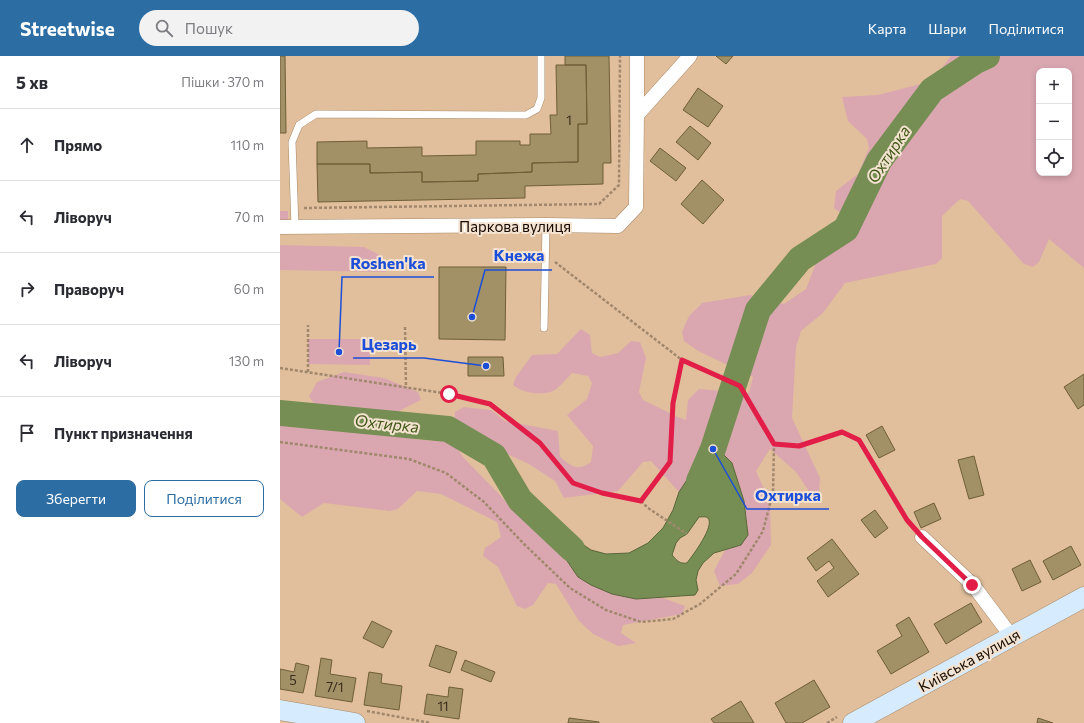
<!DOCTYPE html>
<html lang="uk">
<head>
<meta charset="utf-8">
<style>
  :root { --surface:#fff; --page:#f2f2f3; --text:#2b2b33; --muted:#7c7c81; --line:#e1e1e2; --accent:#2c6da3 }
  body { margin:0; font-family:Commissioner,sans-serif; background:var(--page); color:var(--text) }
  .controls { position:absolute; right:12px; top:12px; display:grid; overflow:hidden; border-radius:8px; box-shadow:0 2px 6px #0003 }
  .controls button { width:36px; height:36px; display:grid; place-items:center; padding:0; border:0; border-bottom:1px solid var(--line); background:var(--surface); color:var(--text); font:20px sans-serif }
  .stop { position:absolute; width:12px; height:12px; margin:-9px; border:3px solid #e11d48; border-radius:50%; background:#fff }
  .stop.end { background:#e11d48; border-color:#fff; box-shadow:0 1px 4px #0008 }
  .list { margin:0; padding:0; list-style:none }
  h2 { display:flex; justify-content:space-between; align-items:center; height:52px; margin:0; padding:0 16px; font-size:17px }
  h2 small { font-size:13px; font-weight:400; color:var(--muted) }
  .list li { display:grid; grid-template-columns:26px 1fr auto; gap:12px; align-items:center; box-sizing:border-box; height:72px; padding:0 16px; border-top:1px solid var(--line) }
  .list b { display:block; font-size:15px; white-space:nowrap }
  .list em { font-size:13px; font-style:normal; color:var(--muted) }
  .actions { display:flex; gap:8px; padding:12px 16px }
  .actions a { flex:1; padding:9px 0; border:1px solid var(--accent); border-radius:8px; text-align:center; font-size:14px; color:var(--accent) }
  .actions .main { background:var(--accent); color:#fff }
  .icon { flex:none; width:22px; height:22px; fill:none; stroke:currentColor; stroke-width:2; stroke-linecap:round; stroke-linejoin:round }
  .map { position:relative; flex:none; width:804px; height:667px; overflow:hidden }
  header { display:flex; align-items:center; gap:24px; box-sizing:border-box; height:56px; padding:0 20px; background:var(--accent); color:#fff }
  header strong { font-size:19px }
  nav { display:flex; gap:22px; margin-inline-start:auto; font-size:14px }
  .search { width:280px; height:36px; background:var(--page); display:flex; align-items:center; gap:10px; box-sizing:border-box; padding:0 14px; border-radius:22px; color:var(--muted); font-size:15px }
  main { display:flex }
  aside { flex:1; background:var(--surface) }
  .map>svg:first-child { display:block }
</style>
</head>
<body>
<header>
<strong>Streetwise</strong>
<div class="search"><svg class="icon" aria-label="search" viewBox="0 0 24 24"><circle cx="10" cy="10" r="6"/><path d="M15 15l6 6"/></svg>Пошук</div>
<nav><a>Карта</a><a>Шари</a><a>Поділитися</a></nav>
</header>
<main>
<aside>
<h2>5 хв<small>Пішки · 370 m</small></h2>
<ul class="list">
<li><svg class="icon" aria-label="ahead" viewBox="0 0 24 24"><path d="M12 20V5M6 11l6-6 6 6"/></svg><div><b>Прямо</b></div><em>110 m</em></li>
<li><svg class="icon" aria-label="left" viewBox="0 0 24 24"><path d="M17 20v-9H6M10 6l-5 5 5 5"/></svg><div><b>Ліворуч</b></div><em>70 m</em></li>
<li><svg class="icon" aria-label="right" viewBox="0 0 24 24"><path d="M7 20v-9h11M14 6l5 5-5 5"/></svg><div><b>Праворуч</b></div><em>60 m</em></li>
<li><svg class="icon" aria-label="left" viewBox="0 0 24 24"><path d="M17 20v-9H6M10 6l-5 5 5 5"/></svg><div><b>Ліворуч</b></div><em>130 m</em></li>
<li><svg class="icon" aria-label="arrive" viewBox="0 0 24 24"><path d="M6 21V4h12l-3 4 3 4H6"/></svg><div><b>Пункт призначення</b></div></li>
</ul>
<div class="actions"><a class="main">Зберегти</a><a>Поділитися</a></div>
</aside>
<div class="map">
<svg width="804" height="667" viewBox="0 0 804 667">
  <rect width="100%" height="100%" fill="#e1bf9c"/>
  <path fill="#daa7b0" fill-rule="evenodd" d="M671,0H804V212L769,183L759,206L753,211L744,208L688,145L680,143L662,160V202L656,208L565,227L543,257L521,275L516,291L512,362L540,422L539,438H531L516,416L490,393L476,415L490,446L491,489L472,517L458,528L440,530L434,515L445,494L461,489L468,479L464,445L452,407L424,398L399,436L371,405L363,406L338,435L284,442L275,425L249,408L182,378L178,393L183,401L249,469L277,490L298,521L356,543L383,542L405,550L402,558L343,569L341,577L356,587L338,590L313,578L299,565L276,528L268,527L253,549L245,553L237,550L218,511L203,500L205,492L221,481L217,466L161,438L137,435L118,453L110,455L44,447L22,461L0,443V365L34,369L38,354L29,340L37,326L64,316L104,322L138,336L141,344L103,363L102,373C124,380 157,395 175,372V356L184,351L211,354L225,365L278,375L280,401C292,410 297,416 311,406L313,390L287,359L307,343L312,327L308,320L292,317C287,322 278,333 273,335C262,340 242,337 233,329L236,321L252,299L277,298L301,273L310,279L312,297L320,301L338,297L351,285L360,286L366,302L359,336L363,344L398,361L406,364L408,344L419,333L469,337L473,321L418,295L404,285L402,276L409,260L422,247L470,239L504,248L526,233L538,202L569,184L574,167L554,152L556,135L578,118L589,92L587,83L568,65L562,41L598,39L652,25ZM759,15H789V117H759Z
    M0,155H8V167H0Z
    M0,189L84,191L98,198L106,205V216L0,214Z
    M28,283H90V309L28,308Z"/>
  <path fill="#768e53" stroke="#59663a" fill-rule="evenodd" d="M433,393L440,395L452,407L464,445L468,479L461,489L434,497L423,507L418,515L416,524L418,534L415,539L356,543L332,538L311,529L298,521L277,490L266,467L295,483L311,494L326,498L349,497L368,487L383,472L393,454L399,436L424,398ZM419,461C422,461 426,460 428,462C435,470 413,499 407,507C400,508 397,505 392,499L396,487L400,482L407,478Z"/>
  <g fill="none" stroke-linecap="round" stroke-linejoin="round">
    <path stroke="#768e53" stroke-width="26" d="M0,357L168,373L214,400L240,444L292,493
      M419,425L433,393L478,254L520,203L566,173L599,105L652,34L696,5L707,0"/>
  </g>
  <path fill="#a29067" stroke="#6f5e37" d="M0,0H5L6,77H0Z
    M285,0H329L331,107H323V128L245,130V142L38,146L37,108H90V117L142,116V126L198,125V118L252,116V107L298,106V68H307L306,9H285Z
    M436,0H453L446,8Z
    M276,9H306L307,68H298V106L252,107V116L198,118V125L142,126V116L90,117V108H37V86L87,85V92L142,91V100L196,99V85H240V89H250V78H271L270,59H277Z
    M418,32L443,50L428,71L403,54Z
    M410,70L431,87L418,104L396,86Z
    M380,92L406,112L396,125L370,105Z
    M422,124L444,144L423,168L401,148Z
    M159,211H226L225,284L159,283Z
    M188,301H223L224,320H188Z
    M804,318V349L798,353L784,331Z
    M602,370L615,394L599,402L586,379Z
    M694,400L704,439L689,443L678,404Z
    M654,447L661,463L641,472L634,456Z
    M595,454L608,472L595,482L581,464Z
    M552,483L579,518L548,541L537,525L554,512L549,505L536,515L527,502Z
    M791,490L801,509L773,524L763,505Z
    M750,504L761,526L742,535L732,513Z
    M691,547L702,566L666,588L654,568Z
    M629,561L649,596L611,618L597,595L622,580L616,569Z
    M92,565L112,575L103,592L83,582Z
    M156,589L177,596L170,617L149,610Z
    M41,602L52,604L50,618L76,622L72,646L35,640Z
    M185,604L215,616L211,626L181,614Z
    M16,607L29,610L23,637L0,633V613L14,616Z
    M89,616L102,618L101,627L122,630L119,654L84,649Z
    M534,624L550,651L522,667H506L495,647Z
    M169,631L183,633L179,663L144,658L147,638L168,641Z
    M461,645L474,667H434L431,663Z
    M289,662L319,666V667H288Z
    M758,662L773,667H757Z"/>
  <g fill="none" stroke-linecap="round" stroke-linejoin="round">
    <defs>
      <path id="service" d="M15,171L12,86L19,69L36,58L246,59L257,53L261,42V0
        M264,272L266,169"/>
      <path id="minor" d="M357,59V0
        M0,171L266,169L338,170L356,151L357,59L410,0
        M642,481L693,529L732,581"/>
      <path id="secondary" d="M0,654L75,667
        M573,667L804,541"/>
    </defs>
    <use href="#service" stroke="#a98968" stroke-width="8"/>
    <use href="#minor" stroke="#a98968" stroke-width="15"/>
    <use href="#secondary" stroke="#a98968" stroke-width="21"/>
    <path stroke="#a1876c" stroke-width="2.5" stroke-dasharray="3 2" stroke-linecap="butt" d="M24,152L319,148L339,129L340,0
      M275,206L402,304L460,330L494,388L519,390L562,376L579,384L627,464L634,472
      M125,271L126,332
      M0,312L169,338L210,348L260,387L293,427L322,437L361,445L390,405L393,347L402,304
      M28,316V269
      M0,386L129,403L166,417L204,446L244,488L290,532L326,554L361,566L393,563L420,548L456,518L483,475L493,436L494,388
      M361,445L368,452L407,478
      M87,655L151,667
      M547,667L557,661"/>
    <use href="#service" stroke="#fff" stroke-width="7"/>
    <use href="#minor" stroke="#fff" stroke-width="14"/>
    <use href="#secondary" stroke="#d6ebfe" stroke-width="20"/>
  </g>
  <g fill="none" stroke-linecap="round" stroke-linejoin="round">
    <path stroke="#e11d48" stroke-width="5" d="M169,338L210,348L260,387L293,427L322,437L361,445L390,406L393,347L402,304L460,330L494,388L519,390L562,376L579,384L627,464L642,481L692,529"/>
  </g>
  <g text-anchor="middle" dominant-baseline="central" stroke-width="4" stroke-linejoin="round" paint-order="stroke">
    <g font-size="13" fill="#382c1a">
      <text x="289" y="64">1</text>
      <text x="13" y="624">5</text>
      <text x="55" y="631">7/1</text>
      <text x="163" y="650">11</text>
    </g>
    <g font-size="15" fill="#150a01" stroke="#f4e3d1">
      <text x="235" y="170">Паркова вулиця</text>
      <text transform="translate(689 604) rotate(-29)">Київська вулиця</text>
    </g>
    <g font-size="16" font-style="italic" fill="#3f5714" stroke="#f4e3d1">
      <text transform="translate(608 98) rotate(-57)">Охтирка</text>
      <text transform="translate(107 367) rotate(6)">Охтирка</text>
    </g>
  </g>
  <path fill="none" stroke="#1d4ed8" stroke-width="1.5" d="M192 261L205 214H272M59 296L62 221H154M206 310L144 302H73M433 393L467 453H549"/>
  <g fill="#1d4ed8" stroke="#f4e3d1" stroke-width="1.5">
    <circle cx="192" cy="261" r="4"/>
    <circle cx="59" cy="296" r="4"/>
    <circle cx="206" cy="310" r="4"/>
    <circle cx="433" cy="393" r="4"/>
  </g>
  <g font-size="16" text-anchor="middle" font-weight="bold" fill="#1d4ed8" stroke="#f4e3d1" stroke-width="4" stroke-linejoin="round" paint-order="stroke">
    <text x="239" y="205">Кнежа</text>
    <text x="108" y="213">Roshen'ka</text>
    <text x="109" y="294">Цезарь</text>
    <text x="508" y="445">Охтирка</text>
  </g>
</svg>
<div class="controls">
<button>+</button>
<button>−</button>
<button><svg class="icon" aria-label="locate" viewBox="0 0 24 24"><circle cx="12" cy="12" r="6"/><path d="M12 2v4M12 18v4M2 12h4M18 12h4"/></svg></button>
</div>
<div class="stop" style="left:169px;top:338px"></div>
<div class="stop end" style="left:692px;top:529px"></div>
</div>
</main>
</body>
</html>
